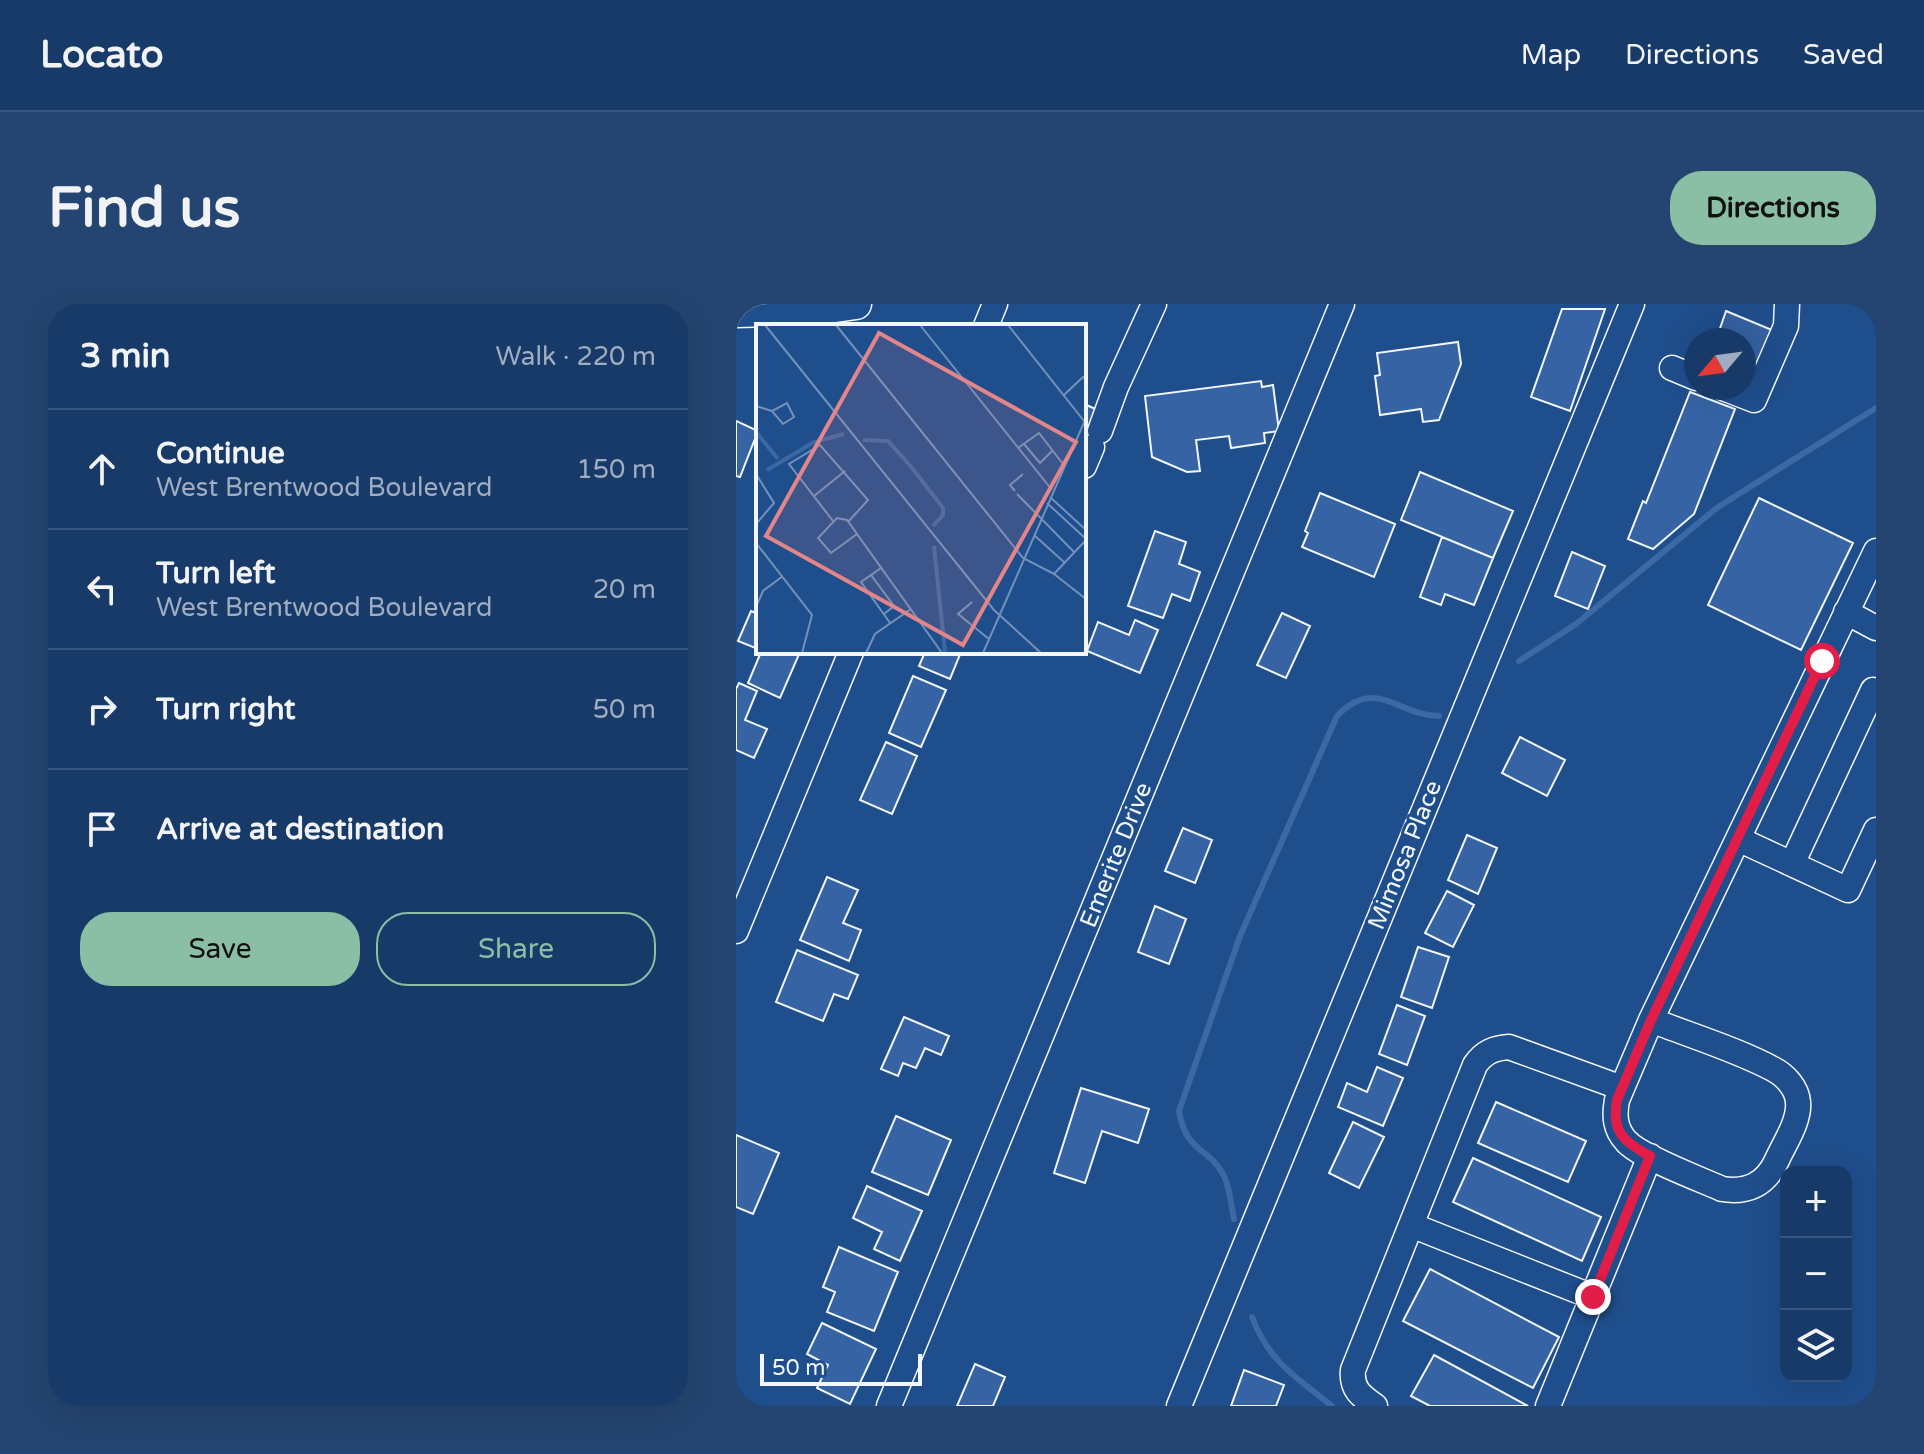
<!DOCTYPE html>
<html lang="en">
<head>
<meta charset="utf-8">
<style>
  :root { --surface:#173a69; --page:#244571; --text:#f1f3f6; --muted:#9eadc0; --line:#36547d; --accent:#8abfa5 }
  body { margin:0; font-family:"Varela Round",sans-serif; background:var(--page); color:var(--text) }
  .controls { position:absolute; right:24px; bottom:24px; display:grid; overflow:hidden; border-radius:16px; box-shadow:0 8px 32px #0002 }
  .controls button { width:72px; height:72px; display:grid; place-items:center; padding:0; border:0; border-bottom:2px solid var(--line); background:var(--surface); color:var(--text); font:40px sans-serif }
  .compass { position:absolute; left:948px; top:24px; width:72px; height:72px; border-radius:50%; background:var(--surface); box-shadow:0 8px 32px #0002; rotate:241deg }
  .scale { position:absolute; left:24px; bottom:20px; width:162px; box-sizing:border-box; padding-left:8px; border:4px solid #f2f6ff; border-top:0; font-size:22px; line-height:28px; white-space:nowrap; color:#f2f6ff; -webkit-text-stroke:6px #1f4e8c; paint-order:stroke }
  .stop { position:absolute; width:24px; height:24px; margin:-18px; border:6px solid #e11d48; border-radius:50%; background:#fff }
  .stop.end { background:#e11d48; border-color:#fff; box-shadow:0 2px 8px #0008 }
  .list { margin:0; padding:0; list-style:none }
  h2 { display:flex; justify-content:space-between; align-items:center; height:104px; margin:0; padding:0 32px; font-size:34px }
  h2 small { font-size:26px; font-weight:400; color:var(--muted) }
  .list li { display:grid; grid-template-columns:52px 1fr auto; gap:24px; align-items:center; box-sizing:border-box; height:120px; padding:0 32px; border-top:2px solid var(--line) }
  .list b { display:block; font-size:30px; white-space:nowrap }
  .list p { margin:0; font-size:26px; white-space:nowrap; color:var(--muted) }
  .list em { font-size:26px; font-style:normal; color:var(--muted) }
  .actions { display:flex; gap:16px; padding:24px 32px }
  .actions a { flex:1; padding:18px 0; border:2px solid var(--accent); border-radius:32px; text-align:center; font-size:28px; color:var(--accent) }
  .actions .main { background:var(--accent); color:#111 }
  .icon { flex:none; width:44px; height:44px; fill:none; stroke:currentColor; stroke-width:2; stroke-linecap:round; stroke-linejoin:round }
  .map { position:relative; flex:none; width:1140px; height:1102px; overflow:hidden; border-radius:32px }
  header { display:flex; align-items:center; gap:48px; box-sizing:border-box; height:112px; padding:0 40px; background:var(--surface); border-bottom:2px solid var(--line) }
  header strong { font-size:38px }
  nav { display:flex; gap:44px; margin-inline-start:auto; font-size:28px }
  .intro { display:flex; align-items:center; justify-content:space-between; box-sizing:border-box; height:192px; padding:0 48px }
  h1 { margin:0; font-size:56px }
  .button { padding:20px 36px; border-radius:32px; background:var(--accent); color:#111; font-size:28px; font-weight:700 }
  main { display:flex; gap:48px; padding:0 48px }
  aside { flex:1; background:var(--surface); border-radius:32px; box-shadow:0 8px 32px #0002 }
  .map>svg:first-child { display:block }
</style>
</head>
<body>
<header>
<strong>Locato</strong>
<nav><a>Map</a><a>Directions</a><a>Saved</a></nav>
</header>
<div class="intro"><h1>Find us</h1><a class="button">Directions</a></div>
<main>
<aside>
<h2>3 min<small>Walk · 220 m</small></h2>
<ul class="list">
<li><svg class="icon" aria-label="ahead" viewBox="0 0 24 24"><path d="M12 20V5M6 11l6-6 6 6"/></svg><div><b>Continue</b><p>West Brentwood Boulevard</p></div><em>150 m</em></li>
<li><svg class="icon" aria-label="left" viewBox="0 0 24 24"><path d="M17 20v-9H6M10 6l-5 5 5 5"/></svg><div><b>Turn left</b><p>West Brentwood Boulevard</p></div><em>20 m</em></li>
<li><svg class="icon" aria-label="right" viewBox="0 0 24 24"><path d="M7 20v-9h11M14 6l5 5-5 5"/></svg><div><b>Turn right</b></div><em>50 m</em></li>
<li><svg class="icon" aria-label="arrive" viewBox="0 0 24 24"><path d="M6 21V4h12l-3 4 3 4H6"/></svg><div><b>Arrive at destination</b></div></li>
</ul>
<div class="actions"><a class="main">Save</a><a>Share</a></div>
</aside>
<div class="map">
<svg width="1140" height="1102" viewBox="0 0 1140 1102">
  <rect width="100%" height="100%" fill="#1f4e8c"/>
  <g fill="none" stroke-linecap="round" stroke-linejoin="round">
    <path stroke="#3b69a3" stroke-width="6" d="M783,357L840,320L982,203L1140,104
      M498,915C495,902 494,884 488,872C473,842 450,850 443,807L504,632L601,412C640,372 660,411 703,412
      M516,1013C533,1058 560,1073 596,1102"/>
  </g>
  <path fill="#3563a3" stroke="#f2f6ff" stroke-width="2" d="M826,5H869L834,107L795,93Z
    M990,7L1036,26L1012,81L1008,80V36H980Z
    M722,38L725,60L703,116L687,118L685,105L644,111L639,72L644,71L641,49Z
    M525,77L526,83L537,81L543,127L528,129L529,139L495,144L493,132L460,136L464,167L451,168L416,153L409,92Z
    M954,88L999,105L958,210L917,245L892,235L907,197L910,199Z
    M348,100L362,106L370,130L363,147L348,149Z
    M0,117L22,127L4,173L0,172Z
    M684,168L777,207L757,254L665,216Z
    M584,189L659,220L638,273L566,243L572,229L569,227Z
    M1023,194L1117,239L1065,346L972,301Z
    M419,227L450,238L443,260L464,268L454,297L436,290L427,314L392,302Z
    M706,233L757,254L738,301L709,290L705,301L684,293Z
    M836,248L869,262L852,305L819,292Z
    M15,307L22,310V345L2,337Z
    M546,309L574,322L550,374L521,361Z
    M399,316L422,326L404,369L351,347L362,318L393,331Z
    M25,348H64L44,394L12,379Z
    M189,348H225L214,375L183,362Z
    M177,372L210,386L185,443L153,429Z
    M3,379L21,387L9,416L31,425L18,454L0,446V385Z
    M784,433L829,456L811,492L766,469Z
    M150,438L181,452L156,510L124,496Z
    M447,524L476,536L459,579L429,567Z
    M731,531L761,544L742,590L712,576Z
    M91,573L122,586L107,619L125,626L113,657L64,636Z
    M711,587L738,601L717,643L689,629Z
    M419,602L450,615L433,660L402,648Z
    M682,643L713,653L696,704L665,693Z
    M61,646L122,671L112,695L98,690L87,717L40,698Z
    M661,701L689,712L671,761L643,750Z
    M168,713L213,732L205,751L189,744L180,764L167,759L162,772L145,765Z
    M641,763L667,774L647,822L602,803L611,779L631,788Z
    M345,784L413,805L402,839L366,827L349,879L318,869Z
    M760,798L850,837L832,878L742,839Z
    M160,812L215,836L192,891L136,868Z
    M617,818L648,833L623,884L593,869Z
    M0,831L43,849L17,910L0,903Z
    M737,854L865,913L846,957L717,898Z
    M131,882L186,907L164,957L138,945L146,928L117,914Z
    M103,943L162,968L138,1027L91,1008L99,988L87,983Z
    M694,965L823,1033L797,1084L667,1017Z
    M86,1019L140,1045L114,1100L81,1084L92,1061L71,1050Z
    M698,1051L792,1102H694L675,1092Z
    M239,1060L269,1073L257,1102H221Z
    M508,1066L548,1081L540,1102H495Z"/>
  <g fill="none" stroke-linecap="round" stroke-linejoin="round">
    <defs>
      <path id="minor" d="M250,22L259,0
        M936,64L960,74
        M987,84L1018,96L1050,22L1051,0
        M364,127L380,83L418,0
        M348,162L356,143
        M1110,308L1140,324
        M1002,535L1112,586L1140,526
        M1056,560L1137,386L1140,387
        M0,627L115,348
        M915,716C953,731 1002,746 1037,765C1049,771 1061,784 1062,798C1064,817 1048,840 1041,856C1030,880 1012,889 986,885C964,875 904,853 890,837C879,825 878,812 881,796L915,716L1140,247
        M675,921L857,993
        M153,1102L606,0
        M443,1102L896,0
        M639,1102C625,1092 615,1085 617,1066L739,761C748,748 758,744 773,743L886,784
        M812,1102L914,852"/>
      <path id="major" d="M0,8L78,6L120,0"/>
    </defs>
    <use href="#minor" stroke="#f2f6ff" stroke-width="27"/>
    <use href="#major" stroke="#f2f6ff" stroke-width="33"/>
    <use href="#minor" stroke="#1f4e8c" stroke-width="24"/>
    <use href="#major" stroke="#1f4e8c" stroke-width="30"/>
  </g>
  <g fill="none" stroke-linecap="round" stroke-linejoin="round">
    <path stroke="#e11d48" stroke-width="10" d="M857,993L914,852C888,838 875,828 881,796L915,716L1086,357"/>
  </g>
  <g text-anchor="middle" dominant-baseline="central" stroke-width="6" stroke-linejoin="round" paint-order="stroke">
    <g font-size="24" fill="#f2f6ff" stroke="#1f4e8c">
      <text transform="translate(380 551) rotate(-68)">Emerite Drive</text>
      <text transform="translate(669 551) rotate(-68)">Mimosa Place</text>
    </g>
  </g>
  <g transform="translate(20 20)">
    <rect width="330" height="330" fill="#1f4e8c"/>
    <path fill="none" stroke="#3b69a3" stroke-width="4" d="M0,108L22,135M107,116L132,117L157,145L187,184V191L177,202M11,146L58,118L88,110M178,222L189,328"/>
    <path fill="none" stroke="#7391ba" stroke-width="2" d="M9,1L238,286L285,329M80,1L267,234L298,250L330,216M164,1L296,166M252,1L328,97M308,71L327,53L330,56M0,82L16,87L27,100L38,93L31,79L16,87M268,120L284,139L297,126M262,124L283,109L307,140M0,150L18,179L0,200M259,167L254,161L267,150M261,170L319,229M58,172L89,147M294,173L330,206M291,179L330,215M77,197L33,140L64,121L112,176L92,198M101,210L75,229L62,214L81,194L91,196L186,329M278,211L309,239M0,219L56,291L46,329M125,244L105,258L134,299M298,250L330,275M115,251L138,282L128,290M216,278L202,290L233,315M0,283L7,267L27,252M110,329L119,310L155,285M227,329L330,94"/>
    <path fill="#e38589" fill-opacity="0.15" stroke="#e38589" stroke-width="4" d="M123,9L320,118L207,321L10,212Z"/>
    <rect width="330" height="330" fill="none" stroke="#f2f6ff" stroke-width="4"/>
  </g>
</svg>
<div class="controls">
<button>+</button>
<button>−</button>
<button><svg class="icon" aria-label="layers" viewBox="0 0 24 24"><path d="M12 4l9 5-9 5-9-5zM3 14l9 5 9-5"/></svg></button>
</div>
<svg class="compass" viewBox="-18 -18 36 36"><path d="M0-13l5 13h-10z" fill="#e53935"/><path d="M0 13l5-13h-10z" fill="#9eadc0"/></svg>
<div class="scale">50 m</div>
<div class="stop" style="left:1086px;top:357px"></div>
<div class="stop end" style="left:857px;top:993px"></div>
</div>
</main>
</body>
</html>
